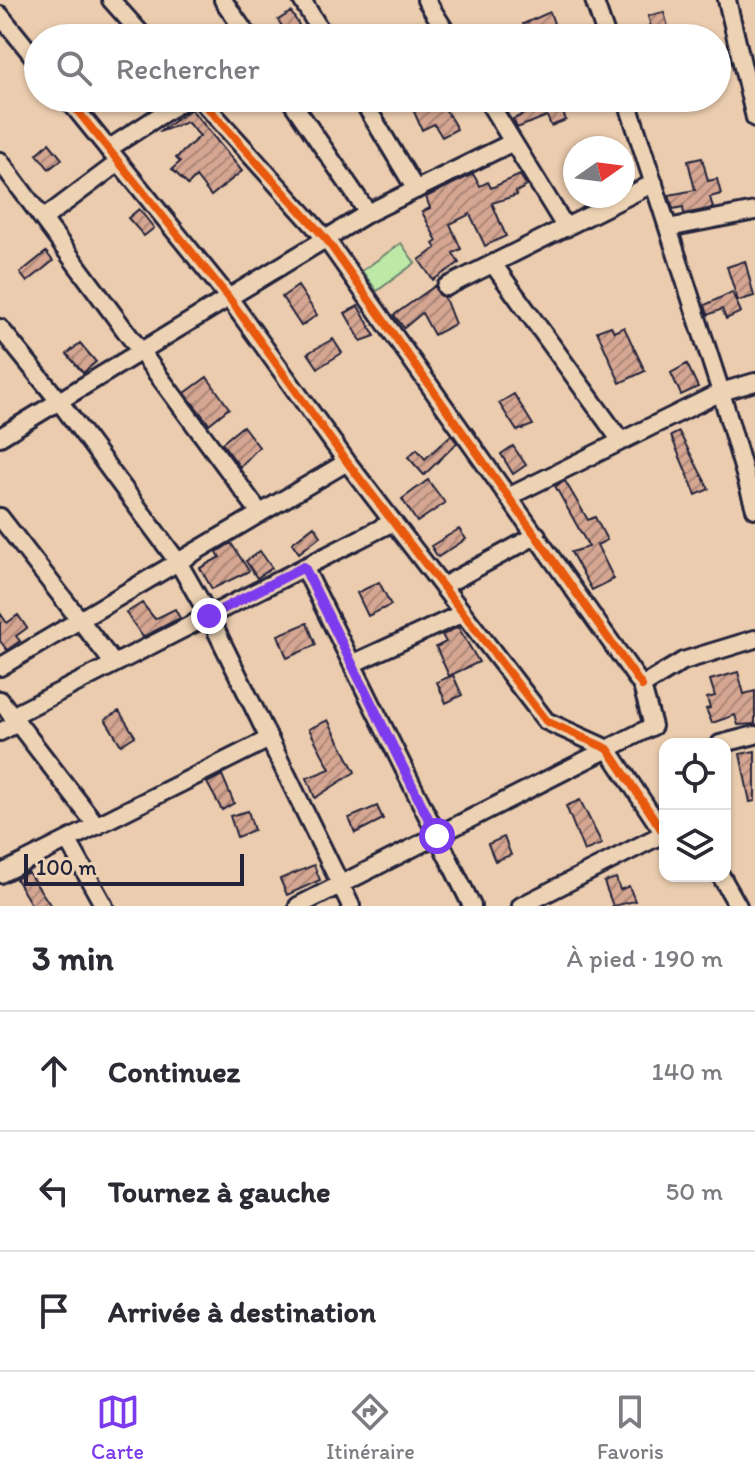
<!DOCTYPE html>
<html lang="fr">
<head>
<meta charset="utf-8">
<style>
  :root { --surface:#fff; --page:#f2f2f3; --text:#2b2b33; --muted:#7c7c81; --line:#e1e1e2; --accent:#7c3aed }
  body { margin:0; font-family:Itim,sans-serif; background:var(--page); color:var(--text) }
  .controls { position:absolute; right:24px; bottom:24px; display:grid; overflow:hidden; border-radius:16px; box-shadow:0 2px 6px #0004 }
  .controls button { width:72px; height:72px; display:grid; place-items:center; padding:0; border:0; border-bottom:2px solid var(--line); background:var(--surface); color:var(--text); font:40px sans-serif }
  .compass { position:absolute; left:563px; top:136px; width:72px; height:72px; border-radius:50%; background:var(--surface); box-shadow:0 2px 6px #0004; rotate:76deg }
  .scale { position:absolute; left:24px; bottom:20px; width:220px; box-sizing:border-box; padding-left:8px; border:4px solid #22223b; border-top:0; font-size:22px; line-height:28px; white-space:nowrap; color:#22223b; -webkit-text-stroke:6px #edd3b4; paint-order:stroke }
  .stop { position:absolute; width:24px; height:24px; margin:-18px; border:6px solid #7c3aed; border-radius:50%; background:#fff }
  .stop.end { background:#7c3aed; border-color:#fff; box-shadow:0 2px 8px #0008 }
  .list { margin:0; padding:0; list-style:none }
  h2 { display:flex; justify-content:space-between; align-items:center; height:104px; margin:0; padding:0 32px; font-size:34px }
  h2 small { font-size:26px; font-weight:400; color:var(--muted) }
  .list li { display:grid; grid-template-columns:52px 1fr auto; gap:24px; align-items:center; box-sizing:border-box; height:120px; padding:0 32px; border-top:2px solid var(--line) }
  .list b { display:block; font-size:30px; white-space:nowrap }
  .list em { font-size:26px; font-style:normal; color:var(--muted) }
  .icon { flex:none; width:44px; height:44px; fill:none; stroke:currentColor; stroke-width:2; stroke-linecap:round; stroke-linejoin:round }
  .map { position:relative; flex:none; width:755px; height:906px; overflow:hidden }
  .search { position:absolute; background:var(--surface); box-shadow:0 2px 6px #0004; left:24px; right:24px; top:24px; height:88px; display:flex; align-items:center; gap:20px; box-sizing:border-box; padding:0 28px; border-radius:44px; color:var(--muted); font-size:30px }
  .sheet { height:464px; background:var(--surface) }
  nav { display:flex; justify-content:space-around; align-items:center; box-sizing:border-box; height:112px; border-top:2px solid var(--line); background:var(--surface); font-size:22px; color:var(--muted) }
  nav a { display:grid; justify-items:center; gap:4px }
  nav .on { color:var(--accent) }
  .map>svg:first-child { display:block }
</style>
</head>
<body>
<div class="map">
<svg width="755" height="906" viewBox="0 0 755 906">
  <defs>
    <pattern id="building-hatch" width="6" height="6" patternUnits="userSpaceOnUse" patternTransform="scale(2)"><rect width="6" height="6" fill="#d5a691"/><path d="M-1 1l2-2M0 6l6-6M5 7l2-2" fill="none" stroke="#ac8778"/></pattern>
  </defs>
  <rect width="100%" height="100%" fill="#ebccae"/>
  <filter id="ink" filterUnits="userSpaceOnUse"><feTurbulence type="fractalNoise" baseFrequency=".0125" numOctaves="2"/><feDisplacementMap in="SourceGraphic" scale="16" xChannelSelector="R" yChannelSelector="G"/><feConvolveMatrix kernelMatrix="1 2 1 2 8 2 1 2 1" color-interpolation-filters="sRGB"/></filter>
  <g filter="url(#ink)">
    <path fill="#bce9a6" stroke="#6f8670" stroke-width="2" d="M401,243L415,263L377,291L362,271Z"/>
    <path fill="url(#building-hatch)" stroke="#22223b" stroke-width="2" d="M291,12L307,38H290L278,20Z
      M550,12L559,38H531L523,24Z
      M664,12L671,38H654L648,16Z
      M408,98H439L457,129L442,137L434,124L422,130Z
      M557,99L566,120L551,126L547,116L517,128L513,119Z
      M191,109L242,171L211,196L196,177L188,185L172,169L180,162L176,158L200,136L187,122L159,132Z
      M49,143L62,159L49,169L37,154Z
      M702,158L708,181L717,179L721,194L710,197L713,208L684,214L683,207L673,209L669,195L695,190L688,161Z
      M473,174L480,186L488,182L491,188L520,175L527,186L516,192L517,195L492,203L506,236L485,246L470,214L450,224L461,249L453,253L459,263L433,280L419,260L436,248L433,244L437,241L422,212L430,208L426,197Z
      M139,209L154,228L144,236L128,218Z
      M46,252L53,261L27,282L20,273Z
      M745,261L754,296L738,301L727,267Z
      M298,286L317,315L301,326L282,297Z
      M435,286L446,301L455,324L434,335L422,313L404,328L394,315Z
      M732,292L741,312L726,319L722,309L708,315L705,305Z
      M358,306L375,336L361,341L345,313Z
      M611,326L614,332L624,327L645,371L620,383L597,331Z
      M333,339L342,353L318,368L308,353Z
      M80,343L96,362L83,373L67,354Z
      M687,364L698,387L681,395L671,373Z
      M207,377L229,408L209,424L185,393Z
      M514,394L533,425L517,431L499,403Z
      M243,426L259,447L240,467L222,443Z
      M679,432L709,489L696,495L671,436Z
      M451,435L457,443L424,475L408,457L417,449L425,459Z
      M513,446L526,465L513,474L501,454Z
      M428,480L445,503L417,522L402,499Z
      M565,481L588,520L595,517L607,540L597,545L614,579L592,590L571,552L589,547L555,486Z
      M314,526L321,536L299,553L292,543Z
      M459,529L466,539L438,557L431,546Z
      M231,543L249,571L212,589L200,568L220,557L217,552Z
      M260,551L272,568L257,578L246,561Z
      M379,582L391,605L368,616L357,593Z
      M142,603L155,619L175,609L180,618L143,637L126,613Z
      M0,613L7,623L18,615L27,628L16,636L20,641L7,650L0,641Z
      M307,623L316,645L287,658L278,635Z
      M458,627L479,662L449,676L436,647L446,642L442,635Z
      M738,672L744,694L755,691V724L738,725L735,715L712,723L706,709L710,708L707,698L715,696L710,680Z
      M453,675L462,695L446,703L437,682Z
      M119,711L135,736L121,745L105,719Z
      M328,720L355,772L315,798L307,778L330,769L309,729Z
      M755,751V801L750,802L740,754Z
      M222,775L234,803L222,810L207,783Z
      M580,800L602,844L584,851L566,806Z
      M377,806L383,819L355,833L349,818Z
      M248,811L254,830L237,837L230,816Z
      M504,837L511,855L495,861L488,844Z
      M314,865L320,880L287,895L280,879Z
      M28,872L51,906H32L16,879Z
      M616,878L620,890L629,886L635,901L613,906L604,882Z"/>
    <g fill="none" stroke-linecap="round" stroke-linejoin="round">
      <defs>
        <path id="minor" d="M111,0L145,38
          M223,0L249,38
          M302,0L325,38
          M426,0L450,38
          M594,0L607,38
          M727,0L755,118
          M0,15L38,62
          M67,98L229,298L347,462L546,721L608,749L665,835
          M199,98L326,239L642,686
          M289,98L368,213
          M361,98L416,190
          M486,98L566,228
          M626,98L721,392L755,509
          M108,149L187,98
          M0,161L260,513
          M43,219L119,162
          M668,228L755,211
          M493,264L621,441
          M446,287L654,183
          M0,328L59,401L178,562L209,616L351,906
          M0,437L368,213L513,142
          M510,496L721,392L755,382
          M0,517L114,664
          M304,567L472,906
          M443,586L537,535
          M352,664L463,613
          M0,667L347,462
          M0,700L97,826
          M12,716L393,522
          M0,732L18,723
          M720,744L755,735
          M68,841L104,906
          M0,874L269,739
          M721,876L738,906
          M298,906L653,726L642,686L683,661L755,639
          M521,906L663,834"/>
      </defs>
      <use href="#minor" stroke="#22223b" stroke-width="22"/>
      <use href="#minor" stroke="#edd3b4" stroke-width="16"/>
      <defs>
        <path id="cycleway" d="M67,98L229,298L347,462L546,721L608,749L665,835
          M199,98L326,239L642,686"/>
      </defs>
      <use href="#cycleway" stroke="#edd3b4" stroke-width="13"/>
      <use href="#cycleway" stroke="#e8590c" stroke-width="8"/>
    </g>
  </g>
  <g fill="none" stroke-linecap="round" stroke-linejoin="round" filter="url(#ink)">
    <path stroke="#7c3aed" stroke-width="10" d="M209,616L304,567L437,836"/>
  </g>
</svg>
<div class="controls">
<button><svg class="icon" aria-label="locate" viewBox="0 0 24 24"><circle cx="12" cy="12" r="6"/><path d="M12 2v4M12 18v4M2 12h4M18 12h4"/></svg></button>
<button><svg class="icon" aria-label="layers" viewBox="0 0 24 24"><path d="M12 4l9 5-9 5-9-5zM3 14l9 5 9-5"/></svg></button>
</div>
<svg class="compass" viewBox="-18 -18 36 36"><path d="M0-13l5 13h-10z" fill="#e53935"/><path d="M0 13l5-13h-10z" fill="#7c7c81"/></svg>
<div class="scale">100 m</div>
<div class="stop" style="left:437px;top:836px"></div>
<div class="stop end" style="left:209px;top:616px"></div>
<div class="search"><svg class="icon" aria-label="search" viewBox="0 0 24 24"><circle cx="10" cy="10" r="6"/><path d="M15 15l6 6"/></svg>Rechercher</div>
</div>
<section class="sheet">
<h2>3 min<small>À pied · 190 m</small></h2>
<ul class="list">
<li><svg class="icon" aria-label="ahead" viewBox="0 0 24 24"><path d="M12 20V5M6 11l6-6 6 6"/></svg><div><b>Continuez</b></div><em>140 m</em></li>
<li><svg class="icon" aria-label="left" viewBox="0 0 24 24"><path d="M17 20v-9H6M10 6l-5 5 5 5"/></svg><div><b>Tournez à gauche</b></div><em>50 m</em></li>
<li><svg class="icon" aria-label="arrive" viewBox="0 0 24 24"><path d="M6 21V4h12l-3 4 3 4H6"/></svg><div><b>Arrivée à destination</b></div></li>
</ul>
</section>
<nav>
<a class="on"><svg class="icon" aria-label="map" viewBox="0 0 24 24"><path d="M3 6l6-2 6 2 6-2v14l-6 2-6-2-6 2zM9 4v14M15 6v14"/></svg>Carte</a>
<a><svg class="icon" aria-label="directions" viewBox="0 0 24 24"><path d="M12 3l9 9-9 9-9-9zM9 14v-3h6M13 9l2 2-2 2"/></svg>Itinéraire</a>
<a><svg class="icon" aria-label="saved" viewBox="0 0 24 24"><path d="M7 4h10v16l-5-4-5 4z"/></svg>Favoris</a>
</nav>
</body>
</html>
